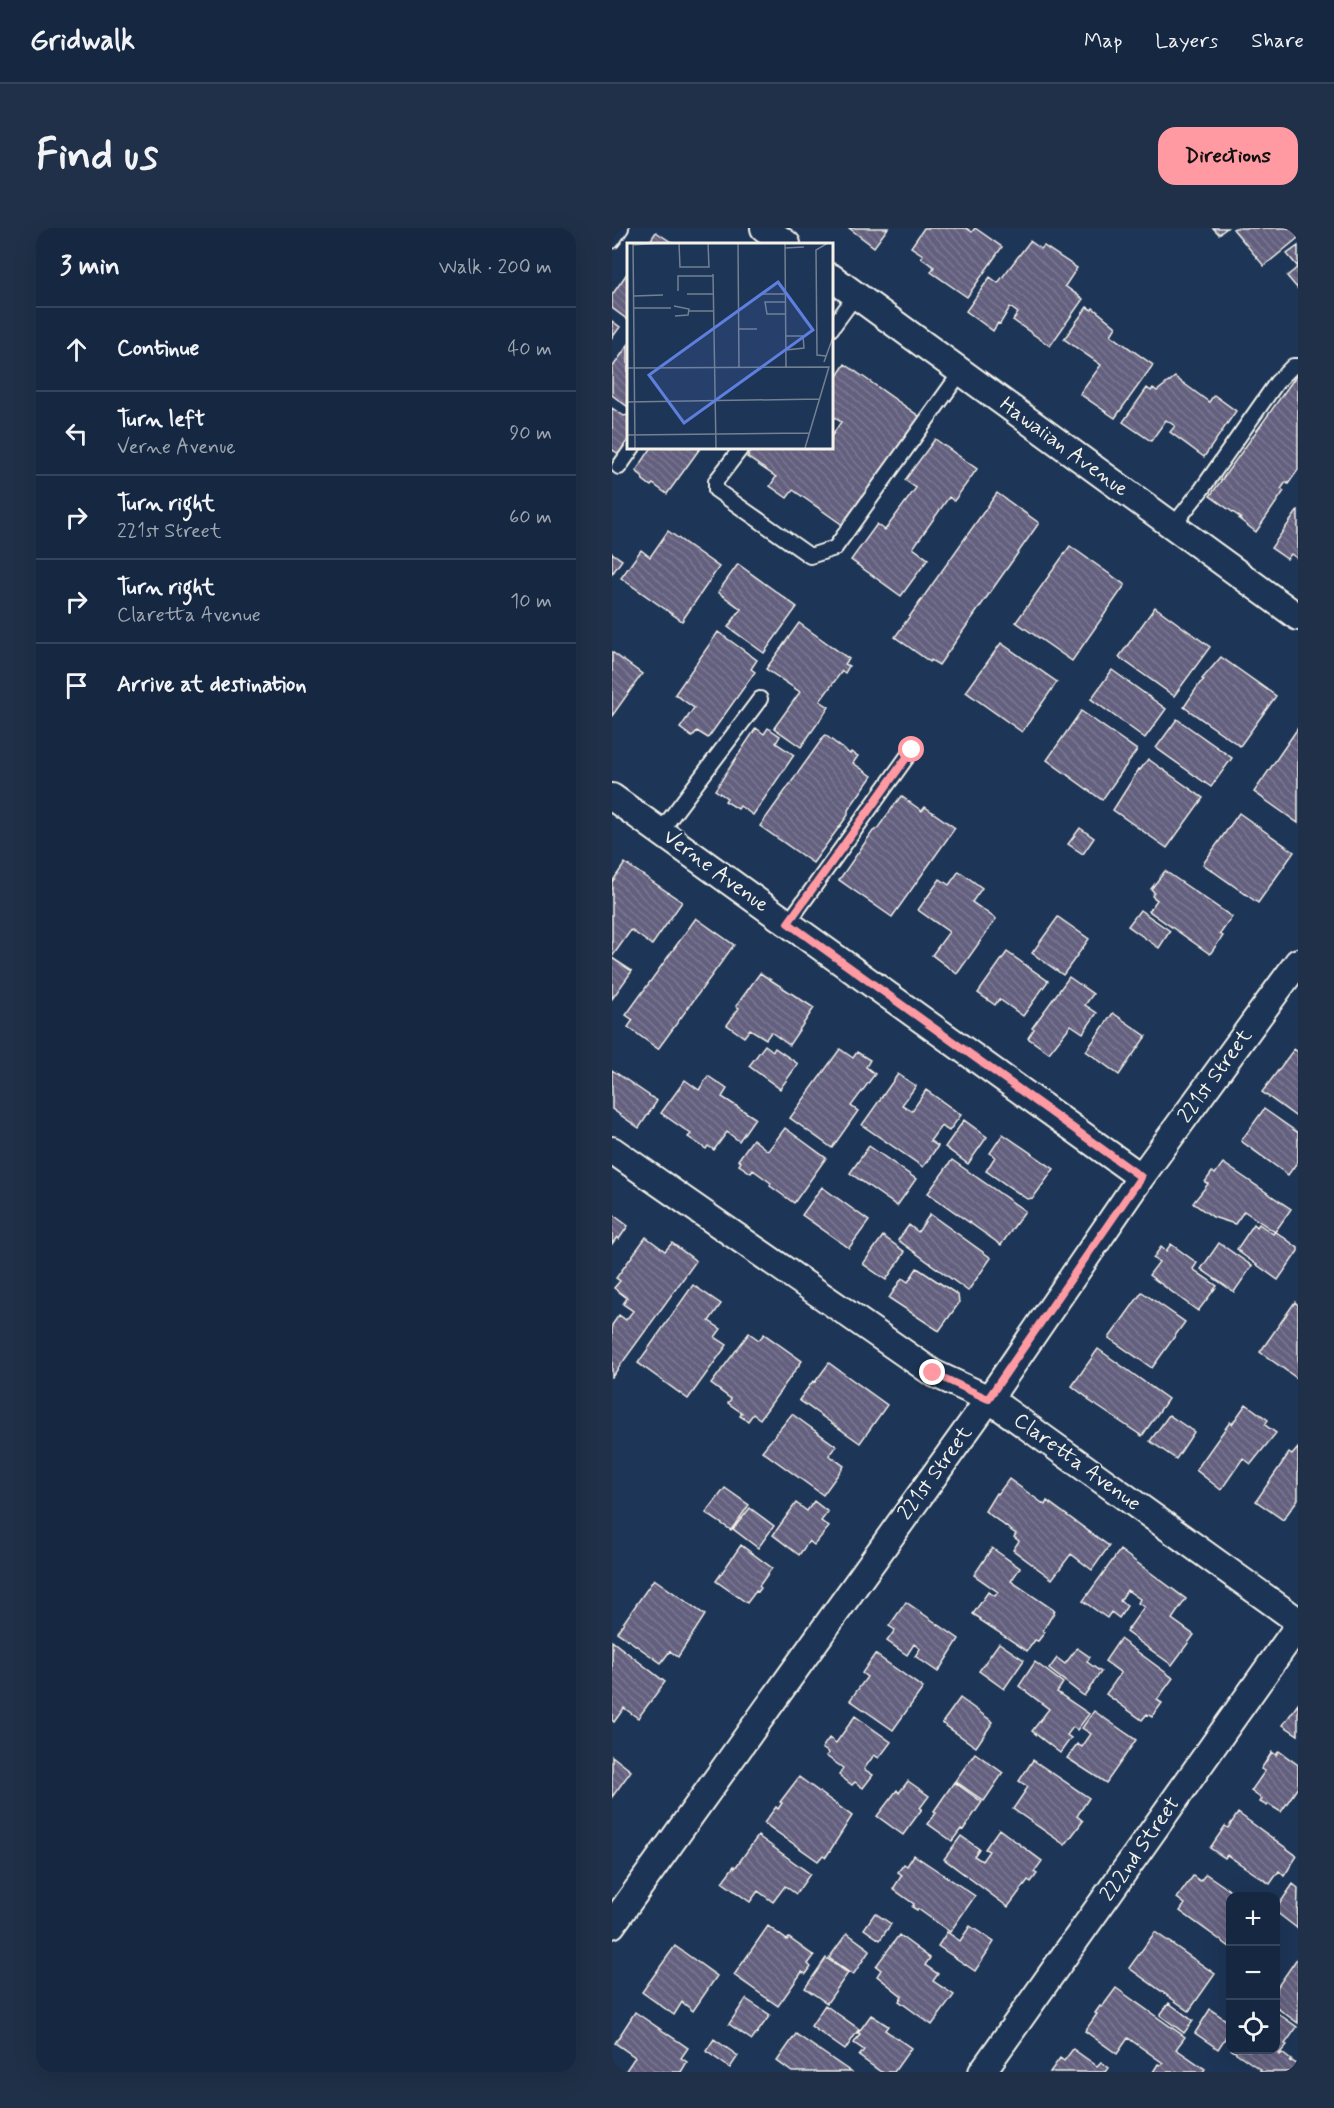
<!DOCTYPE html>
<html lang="en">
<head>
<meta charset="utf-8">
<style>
  :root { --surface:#162841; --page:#1f3048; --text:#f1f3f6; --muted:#9ea6b1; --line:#35445a; --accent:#ff9aa2 }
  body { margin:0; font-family:Mynerve,sans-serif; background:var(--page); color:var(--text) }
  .controls { position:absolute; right:18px; bottom:18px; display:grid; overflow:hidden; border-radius:12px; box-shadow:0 6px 24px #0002 }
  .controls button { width:54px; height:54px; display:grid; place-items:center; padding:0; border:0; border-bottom:2px solid var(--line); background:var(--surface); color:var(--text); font:30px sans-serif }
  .stop { position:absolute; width:18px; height:18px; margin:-14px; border:4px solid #ff9aa2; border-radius:50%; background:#fff }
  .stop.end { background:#ff9aa2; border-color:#fff; box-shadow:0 2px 6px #0008 }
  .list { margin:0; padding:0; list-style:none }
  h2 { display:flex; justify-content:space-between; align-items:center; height:78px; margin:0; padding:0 24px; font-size:26px }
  h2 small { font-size:20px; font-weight:400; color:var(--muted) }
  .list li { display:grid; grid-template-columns:39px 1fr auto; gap:18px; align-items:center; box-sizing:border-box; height:84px; padding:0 24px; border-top:2px solid var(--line) }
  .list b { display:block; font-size:22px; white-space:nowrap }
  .list p { margin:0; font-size:20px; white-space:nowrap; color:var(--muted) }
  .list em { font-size:20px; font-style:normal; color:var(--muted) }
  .icon { flex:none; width:33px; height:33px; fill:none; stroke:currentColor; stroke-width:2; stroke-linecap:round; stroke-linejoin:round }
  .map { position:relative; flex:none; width:686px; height:1844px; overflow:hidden; border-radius:18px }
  header { display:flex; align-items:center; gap:36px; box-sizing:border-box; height:84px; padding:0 30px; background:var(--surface); border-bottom:2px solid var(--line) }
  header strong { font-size:28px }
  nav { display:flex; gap:33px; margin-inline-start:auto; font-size:21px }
  .intro { display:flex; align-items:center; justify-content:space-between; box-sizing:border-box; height:144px; padding:0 36px }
  h1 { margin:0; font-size:42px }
  .button { padding:15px 27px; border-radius:18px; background:var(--accent); color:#111; font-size:21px; font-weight:700 }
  main { display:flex; gap:36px; padding:0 36px }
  aside { flex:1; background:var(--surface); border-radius:18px; box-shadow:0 6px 24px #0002 }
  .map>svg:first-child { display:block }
</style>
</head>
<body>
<header>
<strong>Gridwalk</strong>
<nav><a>Map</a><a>Layers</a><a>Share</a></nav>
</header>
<div class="intro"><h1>Find us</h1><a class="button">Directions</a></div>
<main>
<aside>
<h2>3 min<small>Walk · 200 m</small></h2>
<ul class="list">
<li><svg class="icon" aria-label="ahead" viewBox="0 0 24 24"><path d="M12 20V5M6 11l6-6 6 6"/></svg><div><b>Continue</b></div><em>40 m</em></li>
<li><svg class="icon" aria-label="left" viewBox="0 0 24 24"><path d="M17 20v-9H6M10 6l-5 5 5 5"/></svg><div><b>Turn left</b><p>Verne Avenue</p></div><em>90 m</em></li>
<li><svg class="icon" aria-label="right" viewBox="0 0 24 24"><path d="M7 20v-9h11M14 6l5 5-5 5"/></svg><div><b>Turn right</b><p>221st Street</p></div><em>60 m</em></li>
<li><svg class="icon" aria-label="right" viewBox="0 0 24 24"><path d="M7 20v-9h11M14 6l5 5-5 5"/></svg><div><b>Turn right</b><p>Claretta Avenue</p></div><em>10 m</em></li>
<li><svg class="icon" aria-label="arrive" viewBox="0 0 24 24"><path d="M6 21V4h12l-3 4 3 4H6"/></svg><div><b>Arrive at destination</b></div></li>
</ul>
</aside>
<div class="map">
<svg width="686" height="1844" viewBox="0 0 686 1844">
  <defs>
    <pattern id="building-back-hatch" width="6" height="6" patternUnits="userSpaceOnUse" patternTransform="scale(1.5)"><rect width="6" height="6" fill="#64607f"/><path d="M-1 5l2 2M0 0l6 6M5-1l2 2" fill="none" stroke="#7b7791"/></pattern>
  </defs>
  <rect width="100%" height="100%" fill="#1d3557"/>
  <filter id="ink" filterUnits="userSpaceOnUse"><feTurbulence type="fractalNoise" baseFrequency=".0167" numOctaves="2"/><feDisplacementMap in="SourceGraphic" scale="12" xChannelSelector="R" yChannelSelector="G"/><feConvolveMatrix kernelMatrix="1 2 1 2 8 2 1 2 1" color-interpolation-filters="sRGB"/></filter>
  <g filter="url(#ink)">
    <path fill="url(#building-back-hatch)" stroke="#f4f1e8" stroke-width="1.5" d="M237,0H276L262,19Z
      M312,0H354L360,4L363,0L390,19L355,69L319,44L322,39L309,30L311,27L299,19Z
      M601,0H615L607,6Z
      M623,0H686V10L652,38L621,1Z
      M44,4L62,16H36Z
      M418,13L429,21L432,18L465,40L453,58L471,71L438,118L401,92L406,85L398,79L388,96L386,95L381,103L354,83L378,49L386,55Z
      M686,18V61L675,48L686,39L675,26Z
      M16,44V92L0,80V67Z
      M475,79L480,82L481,80L504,99L499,107L541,137L503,190L468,166L489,137L452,111Z
      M0,93L8,99L0,110Z
      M16,117V179L0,167V140Z
      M233,136L311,191L235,300L181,262L175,270L158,258L164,249L135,229L142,219H207L210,222L212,219H219V209L229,194L219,187V157Z
      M684,148L686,150V242L676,256L674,254L669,261L672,263L644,304L627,291L629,290L598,268Z
      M563,149L597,174L602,167L624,183L592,229L558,204L563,198L554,192L539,213L511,194L535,160L539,163L541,160L545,163Z
      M0,180L12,188L16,187L17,219L8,227L1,222L0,224Z
      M323,211L365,241L342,273L337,269L301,320L316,331L289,368L239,332L265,296L273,302L304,260L293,252Z
      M40,219H89L55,266L41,256L39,258L31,252L30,248L24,243Z
      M385,265L427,295L327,437L319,432L318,434L283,409Z
      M686,282V331L679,326L675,331L659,320Z
      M56,303L107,339L70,393L9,350L29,322L38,329Z
      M458,318L513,357L460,433L404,394Z
      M0,325L10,332L0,346Z
      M126,336L185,379L152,425L116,399L129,381L106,364Z
      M543,379L598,419L562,468L507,429Z
      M187,395L237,431L233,436L237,438L233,445L230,443L208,473L217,479L189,519L162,500L188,464L154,441Z
      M106,404L145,432L139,441L143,444L96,510L85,503L80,509L68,500L82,480L63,466Z
      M389,415L445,454L410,504L354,464Z
      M0,424L30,446L0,488Z
      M609,429L664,468L628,518L572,479L588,455L592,452L590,451Z
      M500,442L554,481L533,510L479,471Z
      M469,483L525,522L490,572L435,532Z
      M565,491L620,530L599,559L544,520Z
      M144,500L152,506L156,500L168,508L164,515L182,527L141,587L128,578L126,581L113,573L115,570L103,562Z
      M686,500V595L642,564Z
      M213,507L238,526L239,524L246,528L241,535L260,548L236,582V587L201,635L148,598Z
      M536,531L591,570L555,620L501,582L527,541L528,542Z
      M289,568L310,583L313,579L343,600L280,689L227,652L261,603L265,601Z
      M627,585L682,624L646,675L591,636Z
      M468,600L482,610L471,626L456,616Z
      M13,635L70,674L40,717L19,702L0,729V654Z
      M347,643L370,660L360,674L384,691L345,746L320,727L337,704L306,682L328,651L337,657Z
      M553,643L620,689L608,706L611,708L598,726L537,683L545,672L540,668L542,664L539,661Z
      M528,682L558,703L547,720L516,698Z
      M446,689L477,711L451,747L420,725Z
      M84,690L122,717L46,821L16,799L21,792L14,787Z
      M395,724L436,753L411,788L387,771L383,777L366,765Z
      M0,730L20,743L0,771Z
      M148,745L202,780L177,817L159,804L154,811L138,801L132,809L115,797L127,780L124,778Z
      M457,749L481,766L473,777L485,785L471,805L459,797L437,825L416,810L422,801L420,800Z
      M501,785L534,808L507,847L474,823Z
      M153,817L161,823L163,820L186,836L168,861L137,838Z
      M228,821L241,830L245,824L258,832L254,839L263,846L239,878L246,883L220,920L178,890Z
      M682,821L686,824V890L650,864Z
      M0,842L45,873L27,900L0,881Z
      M286,846L304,858L290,877L300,883L314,862L349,887L337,903L329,898L318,913L326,918L311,939L250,897Z
      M96,848L115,861L110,869L143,890L127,913L115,904L102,922L96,918L94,921L76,909L79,906L49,885L73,852L87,862Z
      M652,881L686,905V933L676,947L629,913Z
      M352,892L375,909L356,936L333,919Z
      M173,900L214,930L182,975L158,958L159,955L141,942L139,945L127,937L129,934L126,932L141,911L156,923Z
      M391,906L442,941L421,970L415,971L374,943L383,929L378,925Z
      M257,918L304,951L285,978L238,945Z
      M340,932L413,983L389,1017L316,965Z
      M611,935L679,981L663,1004L632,983L623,996L601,989L581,975L596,956L593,954L600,944L603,946Z
      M210,959L257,993L237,1020L190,987Z
      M0,986L16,998L7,1011L5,1009L0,1016Z
      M318,986L379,1030L356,1063L286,1012L297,997L306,1004Z
      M642,996L645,999L647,996L661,1006L663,1003L686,1020V1023L666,1052L627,1024L628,1023L625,1021Z
      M271,1008L293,1024L274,1052L251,1036Z
      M34,1009L53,1023L60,1015L84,1033L0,1149V1097L7,1087L14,1092L21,1083L11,1076L15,1070L2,1060L8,1053L4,1050Z
      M607,1015L640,1038L622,1064L589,1041Z
      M559,1016L585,1035L581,1041L605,1058L586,1083L537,1047L547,1034L541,1030L549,1019L554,1023Z
      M305,1040L346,1067L347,1075L327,1103L277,1070L290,1050L296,1054Z
      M81,1057L109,1076L97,1093L109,1101L103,1109L115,1117L76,1171L26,1135Z
      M530,1064L573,1094L540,1140L497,1110Z
      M683,1074L686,1077V1151L648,1124Z
      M137,1105L147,1112L152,1106L190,1133L148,1191L141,1186L136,1193L128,1188L130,1185L116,1175L119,1171L99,1156Z
      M486,1121L556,1171L530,1208L476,1172L477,1171L460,1158Z
      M217,1135L275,1177L248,1215L187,1172L201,1153L203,1154Z
      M634,1176L656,1192L653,1197L664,1205L639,1236L631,1230L609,1262L584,1242L618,1194L620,1196Z
      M180,1186L224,1218L217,1227L232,1238L211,1267L150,1223Z
      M557,1187L582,1204L564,1231L538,1213Z
      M686,1220V1271L671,1292L644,1273L677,1225L680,1227Z
      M397,1251L433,1277L435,1273L497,1318L480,1342L459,1326L440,1351L401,1322L407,1313L402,1309L404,1306L373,1283L384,1265L386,1266Z
      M113,1260L137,1277L119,1302L94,1285Z
      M202,1273L216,1284L209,1293L217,1299L202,1317L197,1313L187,1327L161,1307L184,1275L195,1283Z
      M138,1280L162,1298L146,1320L121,1301Z
      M129,1317L160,1340L147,1358L149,1360L146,1364L144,1363L135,1375L104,1353Z
      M380,1320L408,1340L399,1353L443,1383L433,1399L431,1403L433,1404L426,1413L423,1412L415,1423L368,1392L369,1391L361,1386L376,1364L383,1368L386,1364L362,1347Z
      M508,1322L574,1371L560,1391L582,1407L560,1437L514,1404L532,1379L526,1375L528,1371L515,1362L508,1373L515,1378L507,1390L499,1384L495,1390L471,1373Z
      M42,1351L93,1387L66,1429L58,1423L49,1435L5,1404Z
      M294,1374L347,1411L326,1444L303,1428L308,1421L302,1416L295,1427L275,1413L283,1402L277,1398Z
      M508,1411L561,1450L545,1472L550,1475L540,1489L535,1486L530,1492L494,1466L509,1445L493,1433Z
      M0,1413L53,1454L26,1490L12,1480L2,1494L0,1492Z
      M387,1415L412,1432L392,1461L367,1443Z
      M465,1420L478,1429L475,1434L489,1444L472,1468L437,1441L445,1430L453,1436Z
      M263,1426L311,1460L281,1502L238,1472L255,1449L250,1445Z
      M423,1434L451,1455L445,1464L477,1486L465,1502L461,1499L455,1507L459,1510L448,1525L420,1503L437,1481L407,1458Z
      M348,1470L381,1494L364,1519L330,1495Z
      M686,1476V1507L671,1497Z
      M482,1483L524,1512L494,1555L455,1530L465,1516L470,1519L479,1506L470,1500Z
      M243,1488L279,1514L267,1530L262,1527L252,1541L261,1547L251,1560L243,1554L240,1557L227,1547L231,1540L214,1528L217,1525L210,1520L217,1510L224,1515Z
      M667,1523L686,1537V1559L669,1584L656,1576L655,1578L648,1574L650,1571L639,1563L653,1543L649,1541L660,1524L664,1527Z
      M363,1525L391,1545L372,1573L343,1553Z
      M0,1528L19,1543L0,1569Z
      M421,1532L477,1570L465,1588L471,1593L453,1617L401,1581L416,1559L407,1553Z
      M187,1549L240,1588L214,1629L211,1627L206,1633L152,1595L164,1579L166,1581L170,1575L168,1574Z
      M296,1553L317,1568L308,1580L310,1581L291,1607L265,1588L285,1562L287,1565Z
      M342,1554L370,1574L351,1602L349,1601L340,1613L316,1596L324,1585L322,1583Z
      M626,1585L685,1628L672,1648L667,1643L658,1656L615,1627L613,1630L598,1620L613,1598L616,1600Z
      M387,1601L430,1633L422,1644L425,1646L419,1654L416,1652L396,1679L332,1631L349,1608L367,1621L362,1628L370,1633L377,1623L373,1621Z
      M146,1608L198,1646L184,1666L173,1658L161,1674L146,1663L138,1674L110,1654L122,1638L123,1640Z
      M302,1627L363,1668L338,1704L306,1681L305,1682L300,1679L302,1676L281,1661L290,1647L286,1644L292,1636L295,1638Z
      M594,1646L626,1668H618V1719L568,1683L573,1676L565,1670L581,1648L588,1653Z
      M681,1656L686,1660L685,1700L664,1684V1681Z
      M263,1685L279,1696L268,1712L252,1701Z
      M156,1698L175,1712L177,1710L202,1728L196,1736L199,1739L194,1746L190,1744L166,1778L122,1747Z
      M358,1698L382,1714L363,1743L326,1718L335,1704L348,1713Z
      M543,1704L603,1746L577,1783L517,1740Z
      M235,1705L258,1722L241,1747L217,1730Z
      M287,1707L318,1730L313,1737L326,1746L321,1753L342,1767L320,1797L287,1773L290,1768L265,1748L269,1742L264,1738Z
      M63,1718L105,1748L81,1783L70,1774L62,1787L30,1764Z
      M686,1729V1795L664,1779V1761Z
      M214,1730L236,1745L215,1775L193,1760Z
      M504,1760L573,1809L564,1821L593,1841L591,1844H541L546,1836L548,1837L551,1835L516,1810L505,1826L473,1803L485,1786L483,1785L488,1778L490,1779Z
      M134,1771L158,1787L140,1812L117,1796Z
      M557,1775L581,1793L572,1805L548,1787Z
      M213,1777L247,1801L233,1822L199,1798Z
      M598,1781L618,1795V1803L606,1821L583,1805Z
      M23,1784L76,1820L69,1830L75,1834L69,1844H13L23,1829L3,1815Z
      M664,1784L685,1799L673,1816L675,1817L667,1826L668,1827L670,1825L679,1832L677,1834L680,1833L686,1837V1844H647L649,1842L620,1822H664Z
      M259,1787L276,1798L273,1802L299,1820L282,1844H269L247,1828L252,1822L242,1815L248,1806L246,1805Z
      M184,1806L239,1844H180L165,1833Z
      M102,1811L126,1828L118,1840L94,1823Z
      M461,1821L485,1838L489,1834L497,1840L494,1844H438L448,1830L452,1833Z"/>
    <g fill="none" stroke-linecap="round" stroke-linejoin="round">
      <defs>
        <path id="service" d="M0,13L9,0
          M219,101L244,67
          M130,219L104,253V262L198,328L223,320L349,144
          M7,239L21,219
          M561,298L590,261L665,154L681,138H686
          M48,604L148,471
          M176,695L300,522"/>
        <path id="minor" d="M152,0L175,16
          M219,49L686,389
          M0,569L529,949
          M0,922L321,1145L377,1171L686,1393
          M0,1697L377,1171L529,949L686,734
          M370,1844L686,1398"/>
      </defs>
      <use href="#service" stroke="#f4f1e8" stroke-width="18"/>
      <use href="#minor" stroke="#f4f1e8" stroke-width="30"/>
      <use href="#service" stroke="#1d3557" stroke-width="14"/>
      <use href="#minor" stroke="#1d3557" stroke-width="26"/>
    </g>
  </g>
  <g fill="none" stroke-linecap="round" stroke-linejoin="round" filter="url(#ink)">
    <path stroke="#ff9aa2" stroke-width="8" d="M300,522L176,695L529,949L376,1171L321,1145"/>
  </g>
  <g text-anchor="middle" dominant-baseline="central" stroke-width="4.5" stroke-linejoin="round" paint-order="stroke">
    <g font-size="21" fill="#f4f1e8" stroke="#1d3557">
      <text transform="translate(452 219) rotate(36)">Hawaiian Avenue</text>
      <text transform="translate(104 643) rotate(36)">Verne Avenue</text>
      <text transform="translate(603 848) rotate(-54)">221st Street</text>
      <text transform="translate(465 1234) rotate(36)">Claretta Avenue</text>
      <text transform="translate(323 1245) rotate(-54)">221st Street</text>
      <text transform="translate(528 1621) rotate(-55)">222nd Street</text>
    </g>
  </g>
  <g transform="translate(15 15)">
    <rect width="206" height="206" fill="#1d3557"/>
    <path fill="none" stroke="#738091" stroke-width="1.5" d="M6,0L8,205M52,0L53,24H82L81,0M111,0L112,124M158,0L159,124M6,2L32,0M158,5L177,4M86,31L89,205M51,48V33H86M60,51H86M135,51H159M7,53L36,52M47,63L62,66L61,72L48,73M7,65H44M62,68H86M159,71H140L138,59H159M111,86H130M159,107L177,105L176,93H159M199,113L190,112L189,7L201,0M197,119L206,94M0,125L202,124L178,205M0,159L193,156M0,192L182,190"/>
    <path fill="#5e7fdd" fill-opacity="0.15" stroke="#5e7fdd" stroke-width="3" d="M151,39L186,87L57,180L22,132Z"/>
    <rect width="206" height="206" fill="none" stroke="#f4f1e8" stroke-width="3"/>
  </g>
</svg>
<div class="controls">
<button>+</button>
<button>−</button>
<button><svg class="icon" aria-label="locate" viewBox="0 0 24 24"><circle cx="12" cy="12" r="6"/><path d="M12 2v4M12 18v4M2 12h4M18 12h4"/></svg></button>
</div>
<div class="stop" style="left:300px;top:522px"></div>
<div class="stop end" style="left:321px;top:1145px"></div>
</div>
</main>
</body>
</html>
